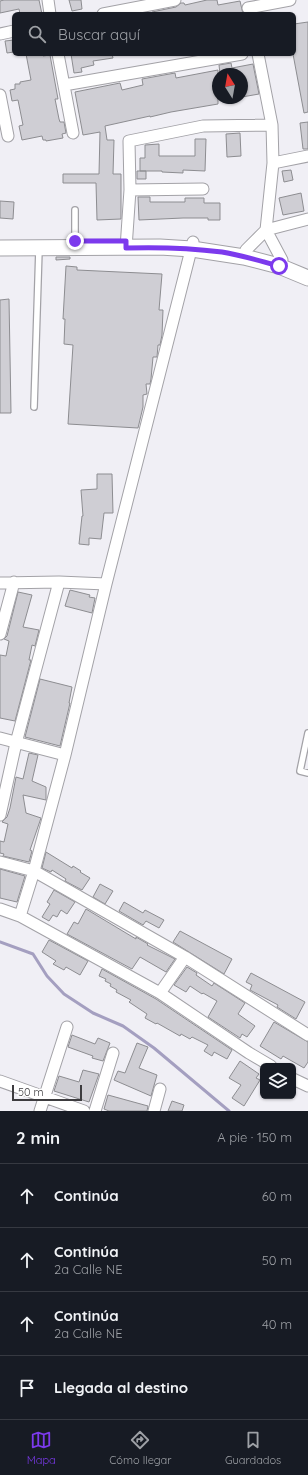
<!DOCTYPE html>
<html lang="es">
<head>
<meta charset="utf-8">
<style>
  :root { --surface:#171b24; --page:#242831; --text:#f1f3f6; --muted:#9ea1a6; --line:#363941; --accent:#7c3aed }
  body { margin:0; font-family:Quicksand,sans-serif; background:var(--page); color:var(--text) }
  .controls { position:absolute; right:12px; bottom:12px; display:grid; overflow:hidden; border-radius:6px; box-shadow:0 1px 3px #0004 }
  .controls button { width:36px; height:36px; display:grid; place-items:center; padding:0; border:0; border-bottom:1px solid var(--line); background:var(--surface); color:var(--text); font:20px sans-serif }
  .compass { position:absolute; left:212px; top:68px; width:36px; height:36px; border-radius:50%; background:var(--surface); box-shadow:0 1px 3px #0004; rotate:349deg }
  .scale { position:absolute; left:12px; bottom:10px; width:70px; box-sizing:border-box; padding-left:4px; border:2px solid #3d3c3f; border-top:0; font-size:11px; line-height:14px; white-space:nowrap; color:#3d3c3f; -webkit-text-stroke:3px #fff; paint-order:stroke }
  .stop { position:absolute; width:12px; height:12px; margin:-9px; border:3px solid #7c3aed; border-radius:50%; background:#fff }
  .stop.end { background:#7c3aed; border-color:#fff; box-shadow:0 1px 4px #0008 }
  .list { margin:0; padding:0; list-style:none }
  h2 { display:flex; justify-content:space-between; align-items:center; height:52px; margin:0; padding:0 16px; font-size:17px }
  h2 small { font-size:13px; font-weight:400; color:var(--muted) }
  .list li { display:grid; grid-template-columns:26px 1fr auto; gap:12px; align-items:center; box-sizing:border-box; height:64px; padding:0 16px; border-top:1px solid var(--line) }
  .list b { display:block; font-size:15px; white-space:nowrap }
  .list p { margin:0; font-size:13px; white-space:nowrap; color:var(--muted) }
  .list em { font-size:13px; font-style:normal; color:var(--muted) }
  .icon { flex:none; width:22px; height:22px; fill:none; stroke:currentColor; stroke-width:2; stroke-linecap:round; stroke-linejoin:round }
  .map { position:relative; flex:none; width:308px; height:1111px; overflow:hidden }
  .search { position:absolute; background:var(--surface); box-shadow:0 1px 3px #0004; left:12px; right:12px; top:12px; height:44px; display:flex; align-items:center; gap:10px; box-sizing:border-box; padding:0 14px; border-radius:6px; color:var(--muted); font-size:15px }
  .sheet { height:308px; background:var(--surface) }
  nav { display:flex; justify-content:space-around; align-items:center; box-sizing:border-box; height:56px; border-top:1px solid var(--line); background:var(--surface); font-size:11px; color:var(--muted) }
  nav a { display:grid; justify-items:center; gap:2px }
  nav .on { color:var(--accent) }
  .map>svg:first-child { display:block }
</style>
</head>
<body>
<div class="map">
<svg width="308" height="1111" viewBox="0 0 308 1111">
  <rect width="100%" height="100%" fill="#f0eff5"/>
  <g fill="none" stroke-linecap="round" stroke-linejoin="round">
    <path stroke="#a49fc0" stroke-width="3" d="M0,942L33,954L47,976L64,994L93,1013L123,1026L154,1048L229,1111"/>
  </g>
  <path fill="#cfced4" stroke="#8d8d91" d="M4,0H39L42,14H20L19,9L0,13V1Z
    M69,0H81L82,9L72,11Z
    M207,0H217L218,5L240,1L243,14H153L152,12L176,7L181,3H184L185,5Z
    M308,22V112L304,113L293,54L294,24Z
    M14,40V52L7,53L5,41Z
    M26,54H42L43,56L50,55L58,99H55L59,119L60,122H64L66,133L62,134L63,138L46,141V140H43L42,136L22,140L19,126L23,125L18,100L12,101L10,90L15,89V84H20V82L31,80Z
    M71,54H112L113,58L93,61L94,65L81,68L82,72L74,73Z
    M231,63L232,68L253,64L259,94L242,97V74H220L219,65Z
    M218,70V104L171,112L150,117V116L105,126L107,140H114L113,174H121V219L97,220L96,183H63V174H99L100,132L83,135L75,92L120,83L122,90L143,85L142,79L175,73L176,78Z
    M308,122V149H303L300,123Z
    M240,133L241,156L227,157L226,134Z
    M195,139H206L205,171L183,170V173L162,172V171H140V158H145V145L159,144V156H195Z
    M291,170L293,180L284,182L282,171Z
    M137,171H146V179H137Z
    M301,193L304,211L283,215L279,198Z
    M138,197H150V202H185V198H204V203H220V220H208V218H183L139,220Z
    M0,201L14,202L13,219L0,218Z
    M56,257H70V259L56,260Z
    M66,266L77,267V270L162,274L159,310H163L162,335L160,345H158L157,357H153L151,379L150,384H146L147,394L143,395V407L138,428L68,424L73,345L64,344L65,319H63Z
    M9,299L11,413H0V300Z
    M97,474H112L113,513H104L101,539L89,538V545L79,544L82,516H83L81,490L97,489Z
    M70,590L90,595L89,597L95,598L92,613L65,606Z
    M18,592L32,595L23,627L39,630L35,646L32,645L29,660H31L15,721L0,718V655L6,656L9,641L4,639L7,636Z
    M40,679L72,687L69,703H70L60,746L25,737Z
    M29,753L38,755L32,781L46,787V800L23,795L26,813L41,818L30,850L32,851L29,862L3,856L4,854L0,853V841L4,842L8,824L2,822L7,817L10,808L16,777L23,779Z
    M46,852L72,868L73,866L81,871L80,872L90,878L82,890L65,881L66,879L52,870L51,872L42,868Z
    M0,869L25,876L17,902L0,898Z
    M100,884L113,891L105,904L93,897Z
    M54,890L75,902L67,914L61,910L57,917L53,915L49,921L42,917L50,904L47,902Z
    M124,902L143,913L145,910L164,920L159,928L146,921L143,925L119,911Z
    M86,909L136,939V937L148,944L147,945L175,959L166,972L140,957L132,969L67,934L74,922L78,924Z
    M180,931L232,959L224,974L173,942Z
    M49,940L88,961L80,975L66,967L64,970L53,964L56,961L42,952Z
    M187,967L197,973L196,975L212,986L214,983L245,1003L238,1014L255,1026L247,1037L242,1034L240,1038L208,1017L217,1001L203,993L202,994L190,986L186,992L174,985Z
    M102,969L156,999L232,1050L227,1059L214,1052L212,1056L204,1051L208,1045L192,1037L190,1039L181,1034L180,1036L157,1023L156,1024L145,1018L147,1014L129,1002L131,1000L116,992L117,990L110,986L111,984L105,981L106,979L99,976Z
    M251,973L305,1002L296,1019L277,1007L278,1005L250,990L252,985L246,982Z
    M274,1022L308,1042V1062L304,1068L283,1056L281,1059L260,1046Z
    M72,1035L95,1044L98,1038L110,1043L103,1061L92,1058L93,1056L68,1047Z
    M137,1043L148,1047L139,1068L157,1075L151,1096L114,1080L118,1071L125,1073Z
    M240,1061L259,1074L256,1078L260,1080L244,1106L232,1098L241,1085L229,1078Z
    M83,1070L99,1074L89,1102L54,1091L59,1076L79,1082Z
    M108,1095L148,1106L147,1111H109L104,1109Z
    M172,1101L184,1105L182,1111H168Z"/>
  <g fill="none" stroke-linecap="round" stroke-linejoin="round">
    <defs>
      <path id="lane" d="M75,241V210
        M34,407L39,249
        M308,733L300,771L308,773"/>
      <path id="street" d="M48,0L50,14
        M248,8L290,0
        M103,14L175,0
        M0,34L14,31
        M58,54L73,133
        M258,54L272,125L273,163L266,230L282,260
        M64,85L242,54
        M0,95L8,136
        M273,163L308,156
        M130,190L203,189
        M126,248L130,190L129,141L203,126L272,125
        M246,250L266,230L308,219
        M0,583L59,582L106,584
        M0,634L14,582
        M0,738L65,755
        M0,815L16,743L59,582
        M0,862L34,871L185,957L308,1035
        M0,909L20,916L160,993L249,1053L271,1066
        M20,916L34,871L65,755L106,584L193,242
        M160,993L185,957
        M293,1079L308,1086
        M0,1081L84,1111
        M40,1111L67,1027
        M95,1111L113,1053
        M154,1111L160,1089"/>
      <path id="secondary" d="M0,248L160,247L192,249L244,257L279,266L308,278"/>
    </defs>
    <use href="#lane" stroke="#a3a2a7" stroke-width="8"/>
    <use href="#street" stroke="#a3a2a7" stroke-width="13"/>
    <use href="#secondary" stroke="#a3a2a7" stroke-width="17"/>
    <use href="#lane" stroke="#fff" stroke-width="5.5"/>
    <use href="#street" stroke="#fff" stroke-width="11"/>
    <use href="#secondary" stroke="#fff" stroke-width="15"/>
  </g>
  <g fill="none" stroke-linecap="round" stroke-linejoin="round">
    <path stroke="#7c3aed" stroke-width="5" d="M75,241H126V248C158,247 190,248 222,252C241,255 260,261 279,266"/>
  </g>
</svg>
<div class="controls">
<button><svg class="icon" aria-label="layers" viewBox="0 0 24 24"><path d="M12 4l9 5-9 5-9-5zM3 14l9 5 9-5"/></svg></button>
</div>
<svg class="compass" viewBox="-18 -18 36 36"><path d="M0-13l5 13h-10z" fill="#e53935"/><path d="M0 13l5-13h-10z" fill="#9ea1a6"/></svg>
<div class="scale">50 m</div>
<div class="stop" style="left:279px;top:266px"></div>
<div class="stop end" style="left:75px;top:241px"></div>
<div class="search"><svg class="icon" aria-label="search" viewBox="0 0 24 24"><circle cx="10" cy="10" r="6"/><path d="M15 15l6 6"/></svg>Buscar aquí</div>
</div>
<section class="sheet">
<h2>2 min<small>A pie · 150 m</small></h2>
<ul class="list">
<li><svg class="icon" aria-label="ahead" viewBox="0 0 24 24"><path d="M12 20V5M6 11l6-6 6 6"/></svg><div><b>Continúa</b></div><em>60 m</em></li>
<li><svg class="icon" aria-label="ahead" viewBox="0 0 24 24"><path d="M12 20V5M6 11l6-6 6 6"/></svg><div><b>Continúa</b><p>2a Calle NE</p></div><em>50 m</em></li>
<li><svg class="icon" aria-label="ahead" viewBox="0 0 24 24"><path d="M12 20V5M6 11l6-6 6 6"/></svg><div><b>Continúa</b><p>2a Calle NE</p></div><em>40 m</em></li>
<li><svg class="icon" aria-label="arrive" viewBox="0 0 24 24"><path d="M6 21V4h12l-3 4 3 4H6"/></svg><div><b>Llegada al destino</b></div></li>
</ul>
</section>
<nav>
<a class="on"><svg class="icon" aria-label="map" viewBox="0 0 24 24"><path d="M3 6l6-2 6 2 6-2v14l-6 2-6-2-6 2zM9 4v14M15 6v14"/></svg>Mapa</a>
<a><svg class="icon" aria-label="directions" viewBox="0 0 24 24"><path d="M12 3l9 9-9 9-9-9zM9 14v-3h6M13 9l2 2-2 2"/></svg>Cómo llegar</a>
<a><svg class="icon" aria-label="saved" viewBox="0 0 24 24"><path d="M7 4h10v16l-5-4-5 4z"/></svg>Guardados</a>
</nav>
</body>
</html>
